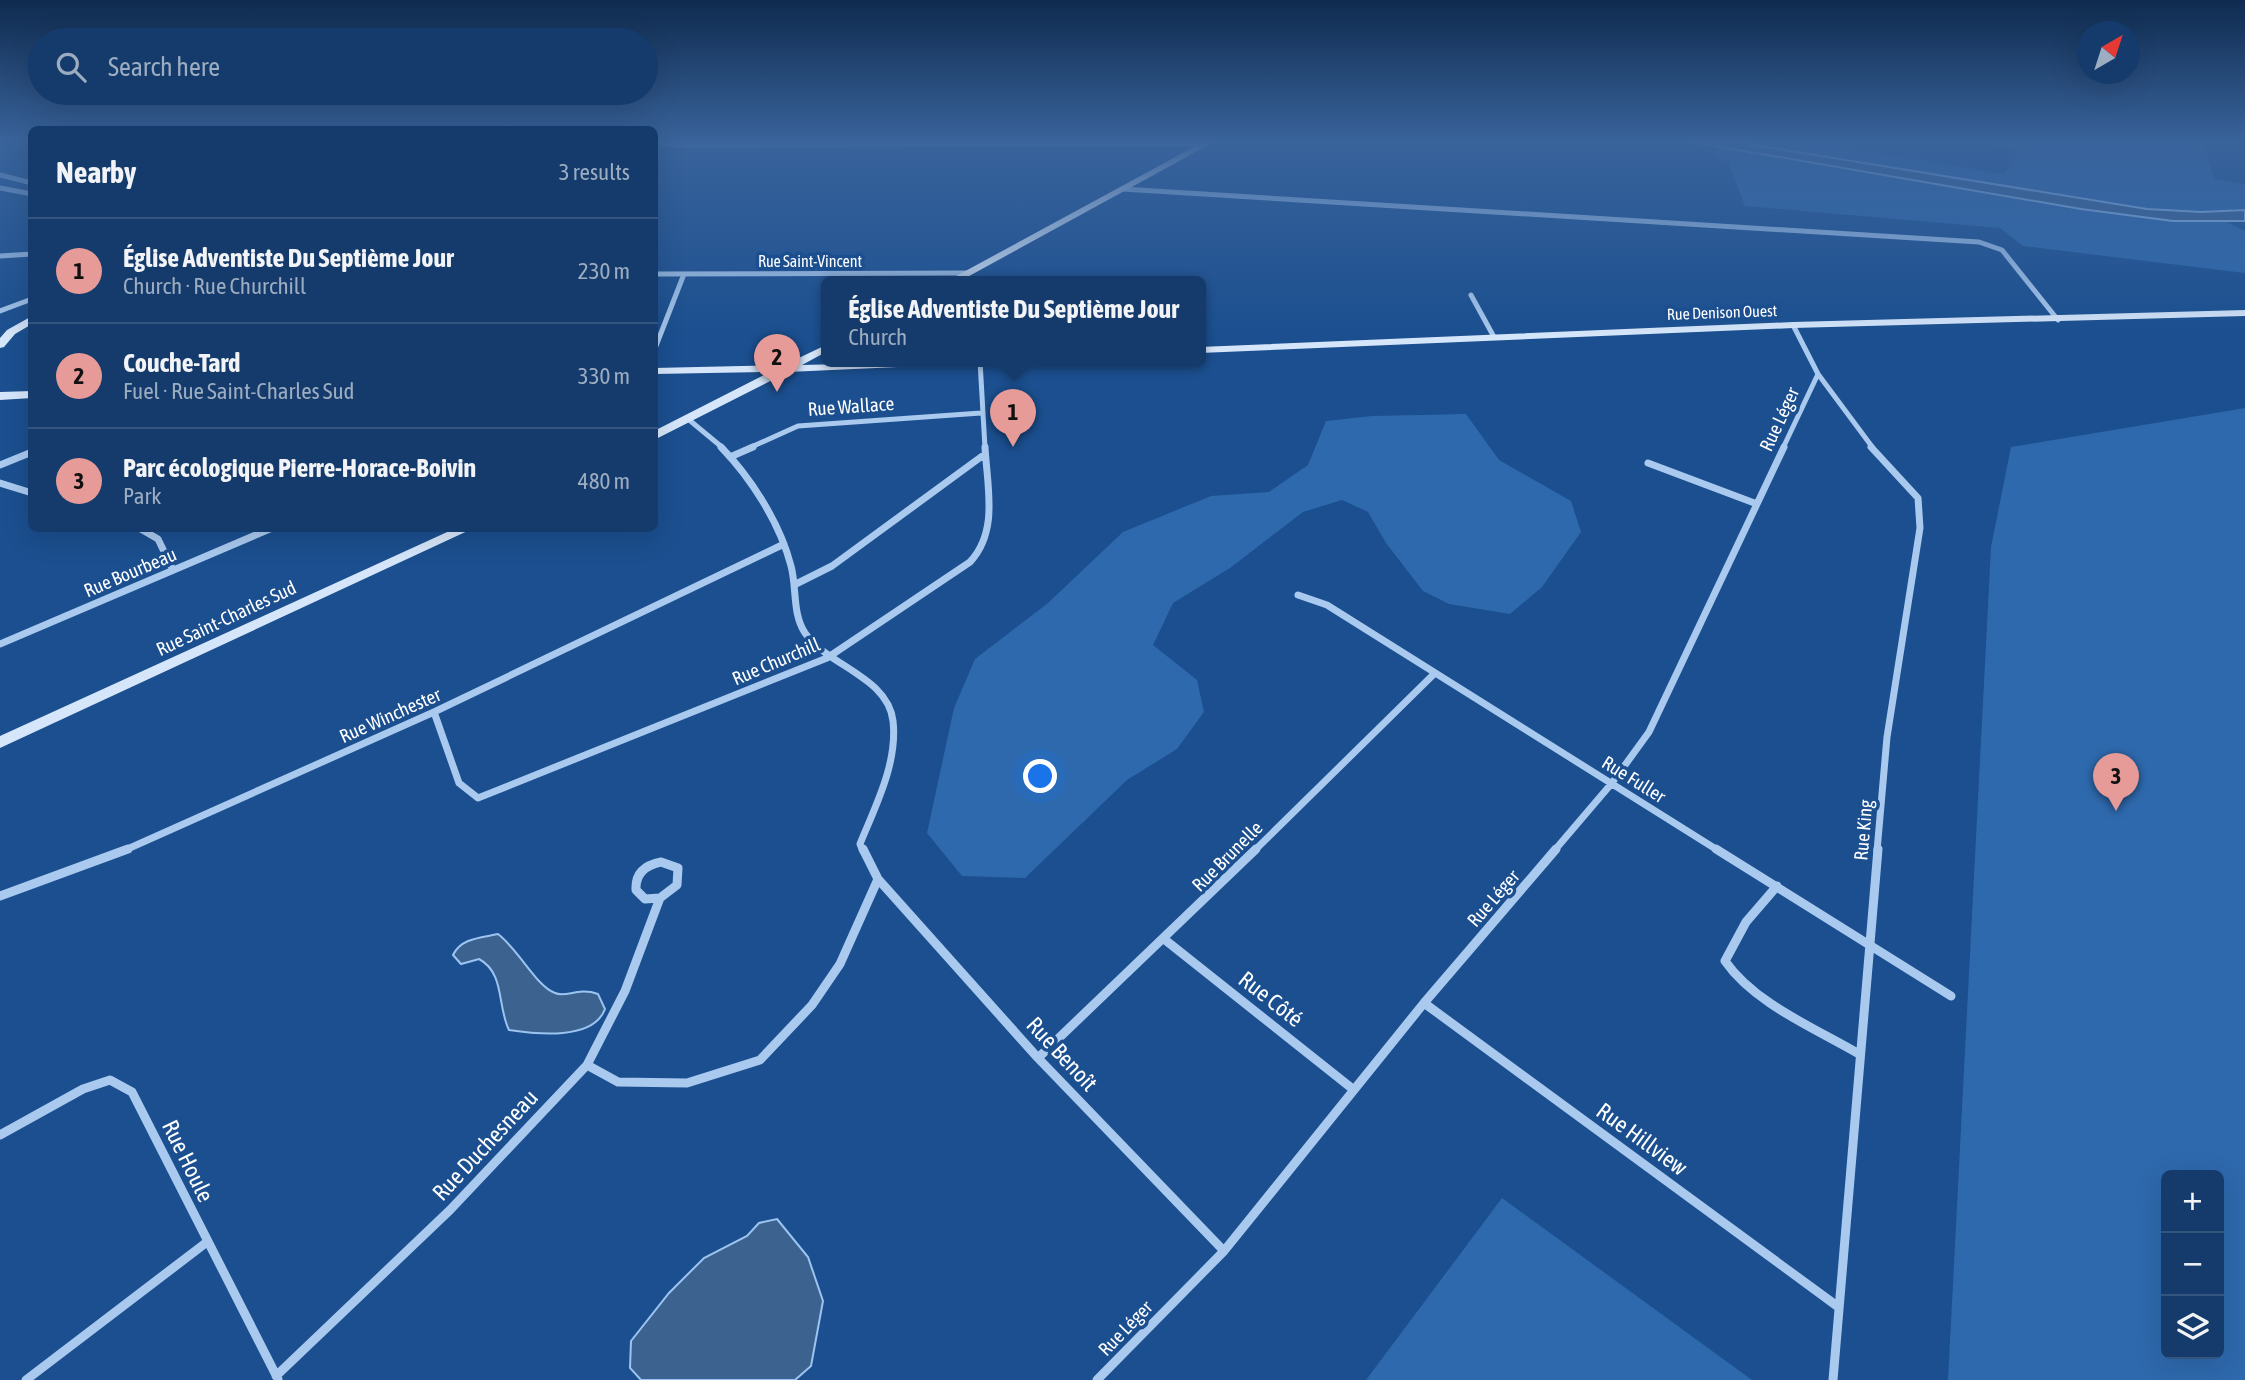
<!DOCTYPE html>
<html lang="en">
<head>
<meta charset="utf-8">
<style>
  :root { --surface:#143b6b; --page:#1d4271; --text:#f1f3f6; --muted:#9dadc1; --line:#33557e; --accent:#e69b98 }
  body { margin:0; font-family:"Asap Condensed",sans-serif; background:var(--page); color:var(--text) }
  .controls { position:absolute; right:21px; bottom:21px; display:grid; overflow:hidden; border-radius:10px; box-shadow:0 7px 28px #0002 }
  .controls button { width:63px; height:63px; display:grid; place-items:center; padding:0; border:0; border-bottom:2px solid var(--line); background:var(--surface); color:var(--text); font:35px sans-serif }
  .compass { position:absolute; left:2077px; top:21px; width:63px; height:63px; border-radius:50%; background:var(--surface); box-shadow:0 7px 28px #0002; rotate:39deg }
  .you { position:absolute; left:1041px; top:777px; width:24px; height:24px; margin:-18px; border:5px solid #fff; border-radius:50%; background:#1a73e8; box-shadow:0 0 0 10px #1a73e833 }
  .badge { display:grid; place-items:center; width:46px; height:46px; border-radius:50%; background:var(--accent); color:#111; font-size:23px; font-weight:700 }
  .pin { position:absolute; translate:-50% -58px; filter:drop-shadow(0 2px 4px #0008) }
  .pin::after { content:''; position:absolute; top:37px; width:24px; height:21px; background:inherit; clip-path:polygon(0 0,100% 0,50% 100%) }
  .popup { position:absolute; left:821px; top:276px; width:385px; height:91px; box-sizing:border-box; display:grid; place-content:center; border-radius:10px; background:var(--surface); filter:drop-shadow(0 2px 5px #0005); font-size:23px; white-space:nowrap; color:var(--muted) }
  .popup b { font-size:26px; color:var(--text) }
  .popup::after { content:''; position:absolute; left:50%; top:100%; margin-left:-14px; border:14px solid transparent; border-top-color:var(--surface) }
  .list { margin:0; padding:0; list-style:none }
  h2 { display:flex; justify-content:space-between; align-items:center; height:91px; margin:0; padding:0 28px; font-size:30px }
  h2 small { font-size:23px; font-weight:400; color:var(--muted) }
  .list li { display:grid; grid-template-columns:46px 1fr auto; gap:21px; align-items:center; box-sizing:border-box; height:105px; padding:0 28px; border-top:2px solid var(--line) }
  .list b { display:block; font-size:26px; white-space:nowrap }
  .list p { margin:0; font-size:23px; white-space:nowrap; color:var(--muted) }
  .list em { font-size:23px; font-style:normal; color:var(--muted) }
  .icon { flex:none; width:38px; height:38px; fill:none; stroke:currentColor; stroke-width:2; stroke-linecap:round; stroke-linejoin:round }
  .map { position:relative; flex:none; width:2245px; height:1380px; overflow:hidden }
  .search { position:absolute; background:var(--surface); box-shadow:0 7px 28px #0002; left:28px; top:28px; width:630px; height:77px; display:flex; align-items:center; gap:18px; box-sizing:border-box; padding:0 24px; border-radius:38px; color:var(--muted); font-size:26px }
  .panel { position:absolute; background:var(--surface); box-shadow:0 7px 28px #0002; left:28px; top:126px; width:630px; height:406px; border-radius:10px }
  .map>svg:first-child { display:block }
</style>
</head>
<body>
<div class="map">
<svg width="2245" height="1380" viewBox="0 0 2245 1380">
  <rect width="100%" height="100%" fill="#1b4f8f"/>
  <path fill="#2e69ad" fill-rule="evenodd" d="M1765,142H1808L2004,174L2021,150L1977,142H2202L2215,179L2245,184V210L2201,212L2147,209L1758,147Z
    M1715,147L2081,209L2173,221L2227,222L2245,231V273L2023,246L2000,228L1745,206L1728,161L1716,157Z
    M2245,408V1380H1948L1991,547L2011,447ZM2219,1175V1354H2166V1175Z
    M1466,414L1499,460L1571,501L1581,532L1542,587L1510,614L1449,604L1423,591L1386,543L1368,512L1342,500L1303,512L1230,568L1173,603L1153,645L1197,680L1204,712L1177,749L1127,780L1025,878L962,876L927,833L954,708L975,659L1048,603L1123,532L1211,496L1269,492L1308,465L1326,421L1372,416Z
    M1502,1198L1752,1380H1366Z"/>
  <path fill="#3c6290" stroke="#9cc4f0" stroke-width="2" d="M1692,142H1735L2147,209L2201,212L2245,210V221H2173L2081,209Z
    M498,934C519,950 536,986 555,993C566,998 578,987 598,994L605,1009C593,1041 536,1034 509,1030C497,1006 505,973 479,959L461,964L453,955C461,938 480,938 498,934Z
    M777,1219L808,1257L823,1301L811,1366L795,1380H641L630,1368L631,1341L669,1293L704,1258L747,1236L759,1223Z"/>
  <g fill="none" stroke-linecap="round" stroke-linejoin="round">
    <path stroke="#a9c9ee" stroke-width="5" d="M655,142L677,145L1207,144
      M0,175L32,183
      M0,188L32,194
      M1122,189L1979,242L2002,250L2058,320
      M0,256L32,254
      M654,274L966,273
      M1471,295L1494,337
      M0,311L32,299
      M1793,325L1818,374L1873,448
      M654,351L684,274
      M980,361L985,448
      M688,419L723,448
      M749,448L798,426L981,413
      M1783,448L1818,374"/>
    <path stroke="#a9c9ee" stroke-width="7" d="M721,447C751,478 780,523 791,566C797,588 792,613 805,633C828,666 888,677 893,721C898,763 875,807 860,844L863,851
      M1871,447L1918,498L1920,528L1887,737L1877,851
      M730,457L753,447
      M1648,463L1757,504
      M0,465L32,452
      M0,483L32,493
      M139,528L158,539L173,570
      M796,584L832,566L985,454
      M1298,595L1327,605L1719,851
      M0,644L272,528
      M434,712L459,783L478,798L827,658L970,562C999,531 987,486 985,447
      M123,851L434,712L784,544
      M1254,851L1435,673
      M1554,851L1612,783L1649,732L1784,447"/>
    <path stroke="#a9c9ee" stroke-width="9" d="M1716,849L1951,996
      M661,862L678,868L677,885L660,898L645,899L636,890C635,873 646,865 661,862Z
      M878,879L1038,1058L1224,1251
      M1777,886L1746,922L1725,961C1755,1004 1815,1028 1859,1054
      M0,896L128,849
      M1164,939L1354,1090
      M1424,1003L1837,1306
      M1038,1058L1256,849
      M587,1065L618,1082L687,1083L760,1060L812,1005L840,964L878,879L863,849
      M0,1135L83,1089L110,1080L132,1092L278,1379
      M276,1376L450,1210L587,1065L625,991L660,898
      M26,1380L207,1242
      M1097,1380L1224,1251L1424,1003L1556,849
      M1833,1380L1878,849"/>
    <path fill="#d6e6fa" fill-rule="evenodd" d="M1203,142H1214L960,281H947Z
      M2245,310V316L1793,328L1200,353V347L1793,322Z
      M32,316V324L15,334L4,347L0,348V338L7,330Z
      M826,345V352L802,365L969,361L964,364L788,372L654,440V431L770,372L654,374V368L784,365Z
      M32,391V398L0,400V392Z
      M456,528H474L0,748V736Z"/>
  </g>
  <linearGradient id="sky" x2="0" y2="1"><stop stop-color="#0f2b4f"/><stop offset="0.42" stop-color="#39639b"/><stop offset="1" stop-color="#39639b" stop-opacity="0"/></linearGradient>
  <rect width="2245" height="335" fill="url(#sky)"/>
  <g text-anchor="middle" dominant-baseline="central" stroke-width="7" stroke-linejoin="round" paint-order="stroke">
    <g font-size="16" fill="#fff" stroke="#1b4f8f">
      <text x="810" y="261">Rue Saint-Vincent</text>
      <text transform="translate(1722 312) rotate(-2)">Rue Denison Ouest</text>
    </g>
    <g font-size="19" fill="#fff" stroke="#1b4f8f">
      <text transform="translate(851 406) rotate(-4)">Rue Wallace</text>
      <text transform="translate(1779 419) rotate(-65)">Rue Léger</text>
      <text transform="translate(130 572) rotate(-23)">Rue Bourbeau</text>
      <text transform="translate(226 618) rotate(-25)">Rue Saint-Charles Sud</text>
      <text transform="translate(776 661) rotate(-23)">Rue Churchill</text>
      <text transform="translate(390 715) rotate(-24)">Rue Winchester</text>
      <text transform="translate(1634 779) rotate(32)">Rue Fuller</text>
      <text transform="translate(1863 830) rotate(-85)">Rue King</text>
      <text transform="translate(1227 856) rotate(-45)">Rue Brunelle</text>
      <text transform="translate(1493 898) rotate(-49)">Rue Léger</text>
      <text transform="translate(1125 1328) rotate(-46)">Rue Léger</text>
    </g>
    <g font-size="23" fill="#fff" stroke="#1b4f8f">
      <text transform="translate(1271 999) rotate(38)">Rue Côté</text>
      <text transform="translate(1062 1054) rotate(47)">Rue Benoît</text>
      <text transform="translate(1642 1139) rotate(36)">Rue Hillview</text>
      <text transform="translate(485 1145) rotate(-47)">Rue Duchesneau</text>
      <text transform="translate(188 1161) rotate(64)">Rue Houle</text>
    </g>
  </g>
</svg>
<div class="controls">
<button>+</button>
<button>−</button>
<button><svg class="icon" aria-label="layers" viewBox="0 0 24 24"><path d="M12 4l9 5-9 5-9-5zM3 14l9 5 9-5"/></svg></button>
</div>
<svg class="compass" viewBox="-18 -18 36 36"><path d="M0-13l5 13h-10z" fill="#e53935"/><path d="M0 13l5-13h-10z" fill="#9dadc1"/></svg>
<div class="you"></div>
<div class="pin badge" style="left:1013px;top:447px">1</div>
<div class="popup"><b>Église Adventiste Du Septième Jour</b>Church</div>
<div class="pin badge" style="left:777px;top:392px">2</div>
<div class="pin badge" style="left:2116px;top:811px">3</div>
<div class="search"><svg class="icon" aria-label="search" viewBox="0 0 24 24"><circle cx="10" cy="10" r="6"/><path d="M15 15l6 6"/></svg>Search here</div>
<section class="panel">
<h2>Nearby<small>3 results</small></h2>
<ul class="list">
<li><span class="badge">1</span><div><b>Église Adventiste Du Septième Jour</b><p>Church · Rue Churchill</p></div><em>230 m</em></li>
<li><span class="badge">2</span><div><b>Couche-Tard</b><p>Fuel · Rue Saint-Charles Sud</p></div><em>330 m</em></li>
<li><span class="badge">3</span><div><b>Parc écologique Pierre-Horace-Boivin</b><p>Park</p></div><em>480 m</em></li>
</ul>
</section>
</div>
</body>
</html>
